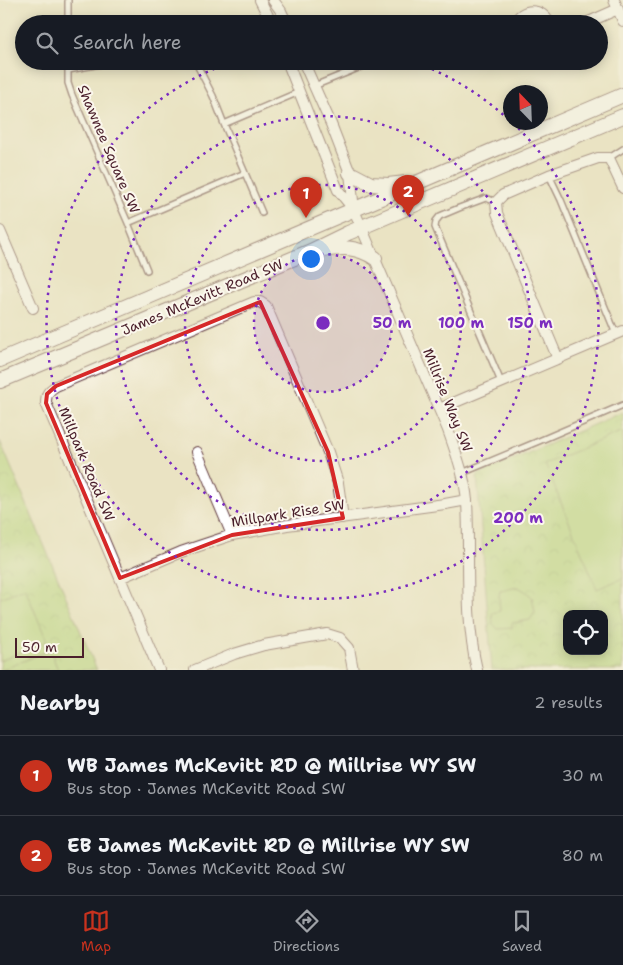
<!DOCTYPE html>
<html lang="en">
<head>
<meta charset="utf-8">
<style>
  :root { --surface:#171b24; --page:#20242c; --text:#f1f3f6; --muted:#9ea1a6; --line:#363941; --accent:#c8321e }
  body { margin:0; font-family:"Shantell Sans",sans-serif; background:var(--page); color:var(--text) }
  .controls { position:absolute; right:15px; bottom:15px; display:grid; overflow:hidden; border-radius:10px; box-shadow:0 2px 12px #0003 }
  .controls button { width:45px; height:45px; display:grid; place-items:center; padding:0; border:0; border-bottom:1px solid var(--line); background:var(--surface); color:var(--text); font:25px sans-serif }
  .compass { position:absolute; left:503px; top:85px; width:45px; height:45px; border-radius:50%; background:var(--surface); box-shadow:0 2px 12px #0003; rotate:337deg }
  .scale { position:absolute; left:15px; bottom:12px; width:69px; box-sizing:border-box; padding-left:5px; border:2px solid #4a1f2b; border-top:0; font-size:14px; line-height:18px; white-space:nowrap; color:#4a1f2b; -webkit-text-stroke:4px #fbf7ec; paint-order:stroke }
  .you { position:absolute; left:310px; top:258px; width:18px; height:18px; margin:-12px; border:4px solid #fff; border-radius:50%; background:#1a73e8; box-shadow:0 0 0 8px #1a73e833 }
  .badge { display:grid; place-items:center; width:32px; height:32px; border-radius:50%; background:var(--accent); color:#fff; font-size:16px; font-weight:700 }
  .pin { position:absolute; translate:-50% -41px; filter:drop-shadow(0 1px 2px #0008) }
  .pin::after { content:''; position:absolute; top:26px; width:18px; height:15px; background:inherit; clip-path:polygon(0 0,100% 0,50% 100%) }
  .list { margin:0; padding:0; list-style:none }
  h2 { display:flex; justify-content:space-between; align-items:center; height:65px; margin:0; padding:0 20px; font-size:21px }
  h2 small { font-size:16px; font-weight:400; color:var(--muted) }
  .list li { display:grid; grid-template-columns:32px 1fr auto; gap:15px; align-items:center; box-sizing:border-box; height:80px; padding:0 20px; border-top:1px solid var(--line) }
  .list b { display:block; font-size:19px; white-space:nowrap }
  .list p { margin:0; font-size:16px; white-space:nowrap; color:var(--muted) }
  .list em { font-size:16px; font-style:normal; color:var(--muted) }
  .icon { flex:none; width:28px; height:28px; fill:none; stroke:currentColor; stroke-width:2; stroke-linecap:round; stroke-linejoin:round }
  .map { position:relative; flex:none; width:623px; height:670px; overflow:hidden }
  .search { position:absolute; background:var(--surface); box-shadow:0 2px 12px #0003; left:15px; right:15px; top:15px; height:55px; display:flex; align-items:center; gap:12px; box-sizing:border-box; padding:0 18px; border-radius:28px; color:var(--muted); font-size:19px }
  .sheet { height:225px; background:var(--surface) }
  nav { display:flex; justify-content:space-around; align-items:center; box-sizing:border-box; height:70px; border-top:1px solid var(--line); background:var(--surface); font-size:14px; color:var(--muted) }
  nav a { display:grid; justify-items:center; gap:2px }
  nav .on { color:var(--accent) }
  .map>svg:first-child { display:block }
</style>
</head>
<body>
<div class="map">
<svg width="623" height="670" viewBox="0 0 623 670">
  <defs>
    <pattern id="park-crowns" width="20" height="18" patternUnits="userSpaceOnUse" patternTransform="scale(1.25)"><rect width="20" height="18" fill="#b5d67d"/><path d="M2 6a3 3 0 1 1 6 0M12 15a3 3 0 1 1 6 0" fill="none" stroke="#9db76c"/></pattern>
  </defs>
  <rect width="100%" height="100%" fill="#fbf7ec"/>
  <filter id="ink" filterUnits="userSpaceOnUse"><feTurbulence type="fractalNoise" baseFrequency=".02" numOctaves="2"/><feDisplacementMap in="SourceGraphic" scale="10" xChannelSelector="R" yChannelSelector="G"/><feConvolveMatrix kernelMatrix="1 2 1 2 8 2 1 2 1" color-interpolation-filters="sRGB"/></filter>
  <filter id="wash" filterUnits="userSpaceOnUse"><feTurbulence type="fractalNoise" baseFrequency=".0096" numOctaves="4" result="noise"/><feDisplacementMap in="SourceGraphic" scale="20" xChannelSelector="R" yChannelSelector="G"/><feGaussianBlur stdDeviation="1.12" result="paint"/><feColorMatrix in="noise" values="0 0 0 0 0 0 0 0 0 0 0 0 0 0 0 0 0 1.4 0 .05"/><feComposite in="paint" operator="in"/></filter>
  <g filter="url(#wash)">
    <rect width="100%" height="100%" fill="#eae3c3"/>
    <path fill="url(#park-crowns)" stroke="#807a54" fill-rule="evenodd" d="M623,412V670H492L477,475ZM567,614H604V651H567Z
      M0,441L97,670H0Z"/>
    <path fill="#b5d67d" stroke="#807a54" d="M623,431V578L597,589L545,464Z
      M518,587L525,591L532,597L535,612L530,620L512,623V628L498,629L493,624L492,613L500,611L499,596L500,591Z
      M25,588L47,641L0,661V598Z
      M50,650L58,670H2Z"/>
  </g>
  <g filter="url(#ink)">
    <g fill="none" stroke-linecap="round" stroke-linejoin="round">
      <defs>
        <path id="lane" d="M68,24V0
          M68,61V83L72,95L128,223L245,173L224,124L299,92
          M195,61L213,96L224,124
          M68,70L117,61
          M314,86L361,67
          M609,158L623,149
          M245,173L262,213
          M549,175L561,200L616,334
          M496,202L486,198L459,208L440,216L436,221L435,227L501,382
          M128,223L147,270
          M462,473L539,441L623,405"/>
        <path id="street" d="M260,0L272,24
          M273,0L281,11L287,24
          M614,0L623,21
          M514,24C522,7 541,7 550,24
          M584,24L618,9
          M287,61L338,190L354,210L448,430C456,453 465,477 467,501C470,557 464,615 477,670
          M303,61L331,124L350,173L354,210
          M0,231L33,308
          M558,359L497,213L496,202L503,195L549,175L598,158H609L623,188
          M439,409L623,331
          M197,452L232,535
          M120,578L181,552L232,535L287,525L445,504L467,500
          M159,670L46,403C46,394 48,391 56,386L254,302H260L266,306L328,452L338,483L343,518
          M195,670L234,654L264,645L327,634L340,638L349,648L353,670"/>
        <path id="secondary" d="M350,173L371,184L388,185L406,183
          M322,250C343,247 356,246 375,258
          M0,360L623,95
          M0,381L311,251L348,233L623,116"/>
      </defs>
      <use href="#lane" stroke="#623c42" stroke-width="8"/>
      <use href="#street" stroke="#623c42" stroke-width="12"/>
      <use href="#secondary" stroke="#623c42" stroke-width="16"/>
      <use href="#lane" stroke="#fff" stroke-width="5"/>
      <use href="#street" stroke="#fff" stroke-width="10"/>
      <use href="#secondary" stroke="#fff" stroke-width="14"/>
    </g>
  </g>
  <path d="M0 0H623V670H0ZM260,302L328,452L343,518L232,535L120,578L46,403L47,394L56,386Z" fill="#eae3c3" fill-opacity=".55" fill-rule="evenodd"/>
  <path fill="none" stroke="#d62828" stroke-width="4" stroke-linejoin="round" d="M260,302L328,452L343,518L232,535L120,578L46,403L47,394L56,386Z"/>
  <circle cx="323" cy="323" r="69" fill="#7b2cbf" fill-opacity=".12"/>
  <g fill="none" stroke="#7b2cbf" stroke-width="2.5" stroke-dasharray="2.5 5">
    <circle cx="323" cy="323" r="69"/>
    <circle cx="323" cy="323" r="138"/>
    <circle cx="323" cy="323" r="207"/>
    <path d="M411 61A276 276 0 0 1 509 120M513 123A276 276 0 1 1 235 61"/>
  </g>
  <g text-anchor="middle" dominant-baseline="central" stroke-width="4" stroke-linejoin="round" paint-order="stroke">
    <g font-size="14" fill="#4a1f2b" stroke="#fbf7ec">
      <text transform="translate(109 149) rotate(67)">Shawnee Square SW</text>
      <text transform="translate(202 297) rotate(-23)">James McKevitt Road SW</text>
      <text transform="translate(448 400) rotate(68)">Millrise Way SW</text>
      <text transform="translate(87 464) rotate(67)">Millpark Road SW</text>
      <text transform="translate(288 513) rotate(-9)">Millpark Rise SW</text>
    </g>
  </g>
  <circle cx="323" cy="323" r="8" fill="#7b2cbf" stroke="#fbf7ec" stroke-width="2.5"/>
  <g font-size="15" text-anchor="middle" font-weight="bold" fill="#7b2cbf" stroke="#fbf7ec" stroke-width="4" stroke-linejoin="round" paint-order="stroke">
    <text x="392" y="328">50 m</text>
    <text x="461" y="328">100 m</text>
    <text x="530" y="328">150 m</text>
    <text x="518" y="523">200 m</text>
  </g>
</svg>
<div class="controls">
<button><svg class="icon" aria-label="locate" viewBox="0 0 24 24"><circle cx="12" cy="12" r="6"/><path d="M12 2v4M12 18v4M2 12h4M18 12h4"/></svg></button>
</div>
<svg class="compass" viewBox="-18 -18 36 36"><path d="M0-13l5 13h-10z" fill="#e53935"/><path d="M0 13l5-13h-10z" fill="#9ea1a6"/></svg>
<div class="scale">50 m</div>
<div class="you"></div>
<div class="pin badge" style="left:306px;top:218px">1</div>
<div class="pin badge" style="left:408px;top:216px">2</div>
<div class="search"><svg class="icon" aria-label="search" viewBox="0 0 24 24"><circle cx="10" cy="10" r="6"/><path d="M15 15l6 6"/></svg>Search here</div>
</div>
<section class="sheet">
<h2>Nearby<small>2 results</small></h2>
<ul class="list">
<li><span class="badge">1</span><div><b>WB James McKevitt RD @ Millrise WY SW</b><p>Bus stop · James McKevitt Road SW</p></div><em>30 m</em></li>
<li><span class="badge">2</span><div><b>EB James McKevitt RD @ Millrise WY SW</b><p>Bus stop · James McKevitt Road SW</p></div><em>80 m</em></li>
</ul>
</section>
<nav>
<a class="on"><svg class="icon" aria-label="map" viewBox="0 0 24 24"><path d="M3 6l6-2 6 2 6-2v14l-6 2-6-2-6 2zM9 4v14M15 6v14"/></svg>Map</a>
<a><svg class="icon" aria-label="directions" viewBox="0 0 24 24"><path d="M12 3l9 9-9 9-9-9zM9 14v-3h6M13 9l2 2-2 2"/></svg>Directions</a>
<a><svg class="icon" aria-label="saved" viewBox="0 0 24 24"><path d="M7 4h10v16l-5-4-5 4z"/></svg>Saved</a>
</nav>
</body>
</html>
